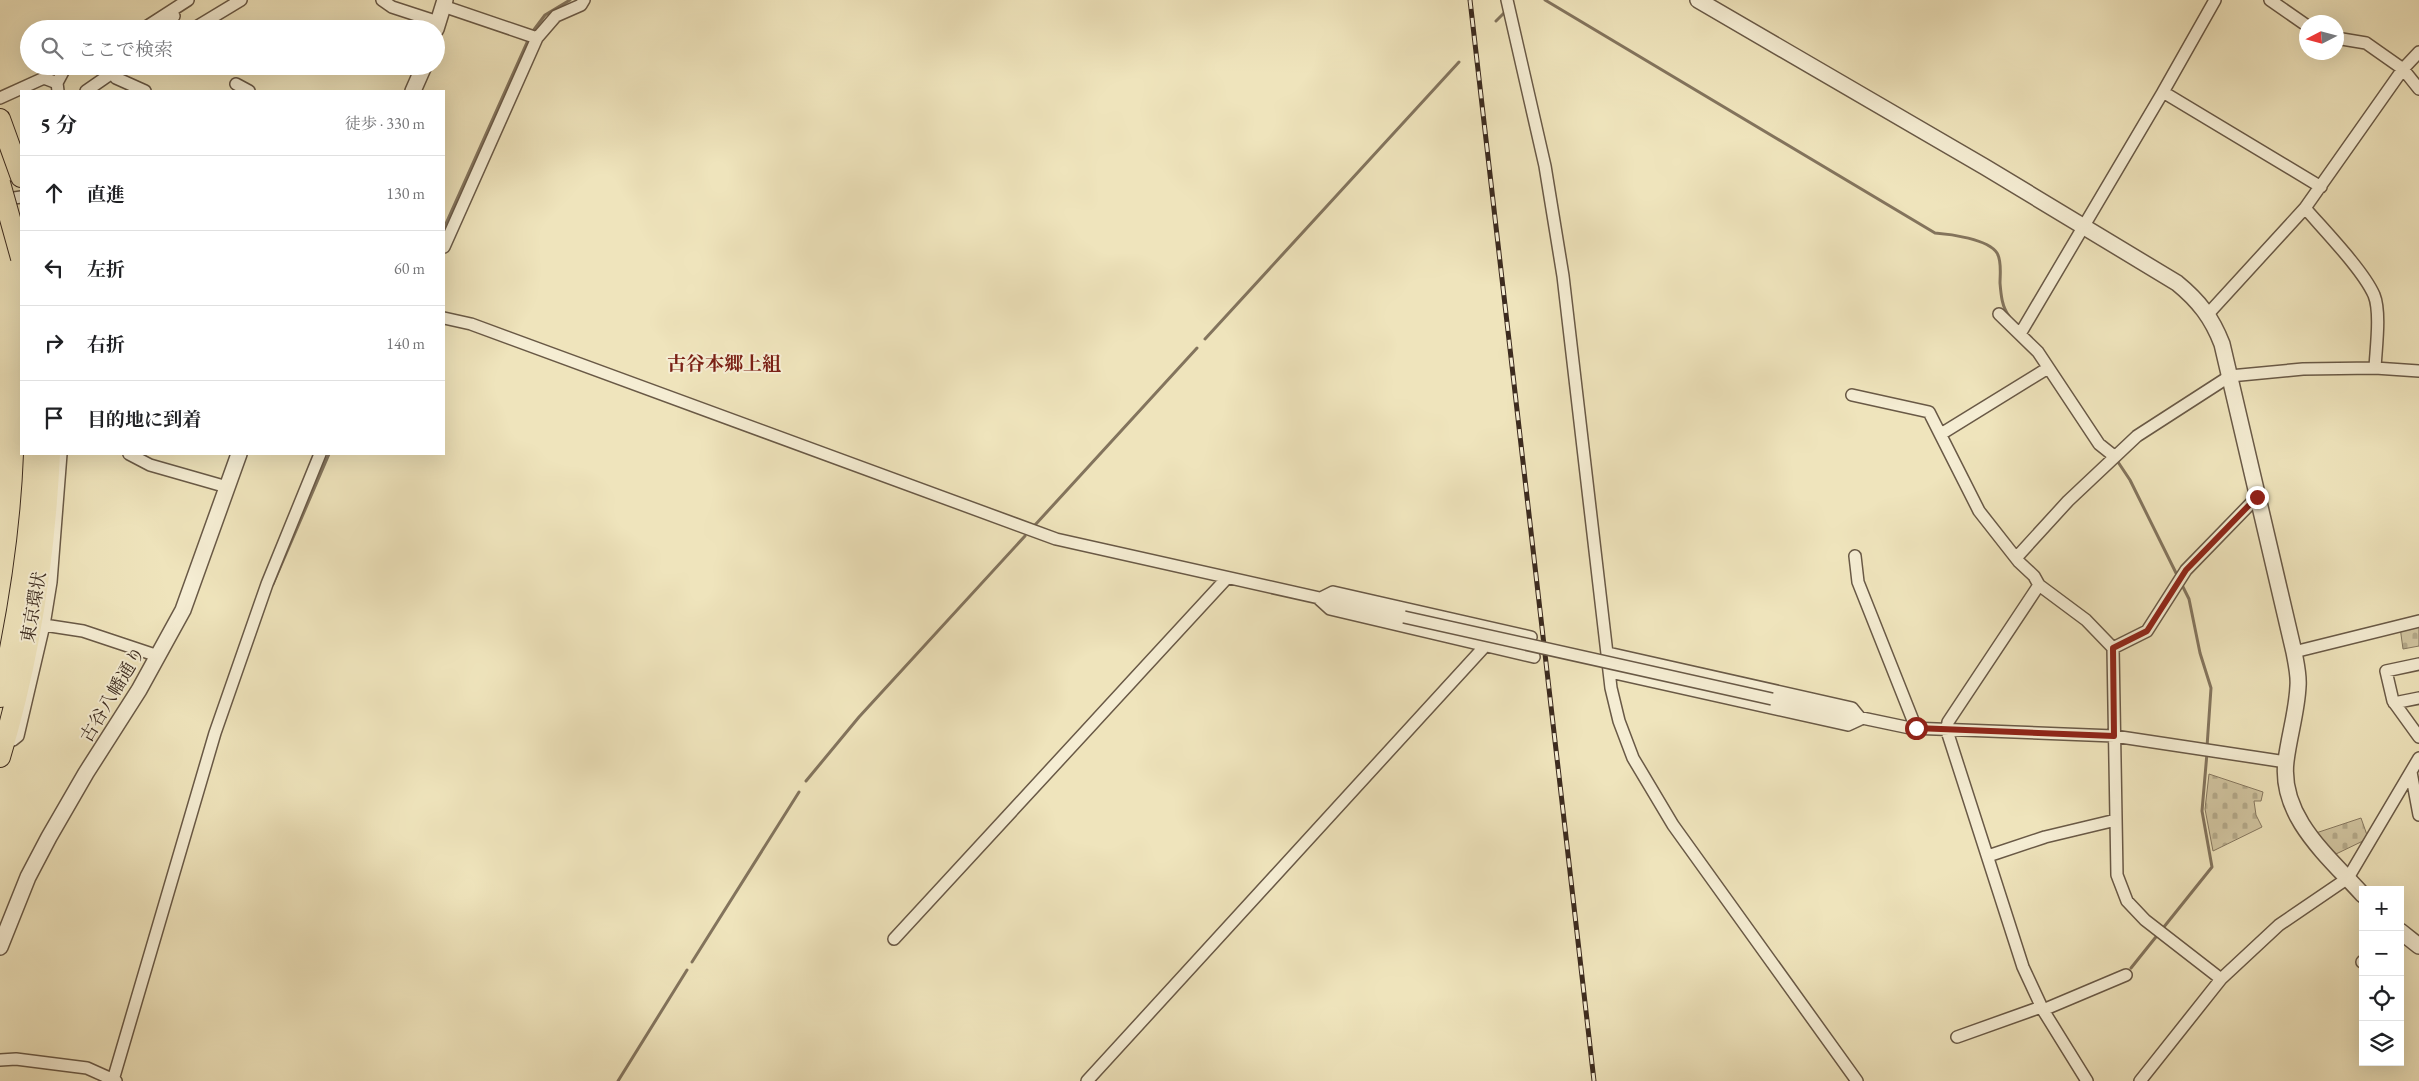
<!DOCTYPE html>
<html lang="ja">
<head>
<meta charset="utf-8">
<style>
  :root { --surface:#fff; --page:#f6f6f6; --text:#202124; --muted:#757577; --line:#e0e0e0 }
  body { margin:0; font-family:"EB Garamond","Noto Serif JP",serif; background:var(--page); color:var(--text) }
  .controls { position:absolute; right:15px; bottom:15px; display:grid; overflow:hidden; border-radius:0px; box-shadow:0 5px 20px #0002 }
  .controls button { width:45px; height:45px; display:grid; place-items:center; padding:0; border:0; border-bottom:1px solid var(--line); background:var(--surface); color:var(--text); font:25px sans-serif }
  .compass { position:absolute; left:2299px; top:15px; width:45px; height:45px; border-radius:50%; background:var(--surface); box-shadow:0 5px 20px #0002; rotate:264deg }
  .stop { position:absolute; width:15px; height:15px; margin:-11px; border:4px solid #8f2418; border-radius:50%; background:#fff }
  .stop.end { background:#8f2418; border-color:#fff; box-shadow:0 1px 5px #0008 }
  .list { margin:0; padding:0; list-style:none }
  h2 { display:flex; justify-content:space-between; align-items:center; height:65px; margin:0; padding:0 20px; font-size:21px }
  h2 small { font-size:16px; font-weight:400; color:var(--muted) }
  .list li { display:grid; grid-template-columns:32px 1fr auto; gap:15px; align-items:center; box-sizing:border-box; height:75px; padding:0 20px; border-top:1px solid var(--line) }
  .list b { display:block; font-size:19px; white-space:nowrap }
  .list em { font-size:16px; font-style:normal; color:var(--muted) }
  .icon { flex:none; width:28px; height:28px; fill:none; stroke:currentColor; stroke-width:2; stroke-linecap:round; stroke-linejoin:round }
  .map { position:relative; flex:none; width:2419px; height:1081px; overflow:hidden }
  .search { position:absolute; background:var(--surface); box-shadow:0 5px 20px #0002; left:20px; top:20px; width:425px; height:55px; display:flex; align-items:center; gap:12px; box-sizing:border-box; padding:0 18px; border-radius:28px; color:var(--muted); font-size:19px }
  .panel { position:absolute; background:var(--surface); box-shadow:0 5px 20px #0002; left:20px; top:90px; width:425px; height:365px; border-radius:0px }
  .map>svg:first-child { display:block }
</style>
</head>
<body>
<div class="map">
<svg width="2419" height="1081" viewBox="0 0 2419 1081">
  <defs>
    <pattern id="cemetery-stones" width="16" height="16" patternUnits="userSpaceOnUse" patternTransform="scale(1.25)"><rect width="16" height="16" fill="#d1c5a1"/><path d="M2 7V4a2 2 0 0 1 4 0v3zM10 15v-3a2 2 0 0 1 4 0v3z" fill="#b4a98a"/></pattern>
  </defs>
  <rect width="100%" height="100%" fill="#efe4bc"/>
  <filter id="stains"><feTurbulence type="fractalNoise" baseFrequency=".004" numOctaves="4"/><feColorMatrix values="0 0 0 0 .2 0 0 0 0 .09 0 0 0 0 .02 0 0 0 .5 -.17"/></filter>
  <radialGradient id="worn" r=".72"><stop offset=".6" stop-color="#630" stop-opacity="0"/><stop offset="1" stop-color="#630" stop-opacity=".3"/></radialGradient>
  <path fill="url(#cemetery-stones)" stroke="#867860" d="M2419,623V646L2403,649L2400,627Z
    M2209,774L2263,792L2261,801H2254L2256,815L2262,827L2213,851L2205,809Z
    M2361,818L2367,835L2365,840L2336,854L2316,833Z"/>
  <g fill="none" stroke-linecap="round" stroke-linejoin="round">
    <path stroke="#83745d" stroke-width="3" d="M1545,0L1935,233C1950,234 1988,239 1997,253C2002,261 2000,274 2000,283C2001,295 2002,307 2009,316
      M1496,21L1505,12
      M533,31L545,15L570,0
      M444,228L529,38
      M1205,339L1459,62
      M2116,459L2130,480L2178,577
      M1035,525L1197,348
      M2181,583L2189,599L2200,653L2211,688L2207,747
      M273,584L329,454
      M806,781L859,717L1025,536
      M692,962L799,792
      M2131,968L2212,867L2202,811L2207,753
      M618,1081L687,970"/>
    <defs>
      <path id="minor" d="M382,0L392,7L438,22
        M1507,0L1545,166L1563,276L1611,688L1619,721L1633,758L1673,825L1857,1081
        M2215,0L2163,92L2321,187
        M2270,0L2306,25
        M443,6L537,38
        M143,29L188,0
        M159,29L174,16
        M193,29L241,0
        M2336,38L2366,43L2403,69L2419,89
        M112,73L123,66
        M236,84L249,91
        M58,91L57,83L66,66
        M86,91L112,73L116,78L145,91
        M0,98L44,78L57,83
        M0,200L21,197
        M2305,208C2324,230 2363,270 2374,295C2381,312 2376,348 2375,368
        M444,247L537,38L556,16L581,5L584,0
        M1999,314L2038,352L2099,444L2114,456
        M2208,314L2305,208L2403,69L2419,52
        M444,318L471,324L1056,539L1404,617
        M2020,334L2163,92
        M1852,395L1929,412L1979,511L2019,562L2034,576L2039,585L1948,722L1947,731L2023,967L2043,1010L2087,1081
        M1941,434L2048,368
        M129,454L150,465L227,487
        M1855,556L1858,582L1916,728
        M2016,558L2068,501L2137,436L2230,376L2303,369L2375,368L2419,371
        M2039,585L2086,620L2113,648L2117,875L2127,901L2145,920L2221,979
        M44,625L83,631L158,656
        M1531,637L1333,592L1319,599L1330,609L1534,657
        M2113,648L2147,631L2186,570L2257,497
        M2294,652L2419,621
        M1608,653L1852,708L1861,719
        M2419,664L2386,671L2393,701L2419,737
        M1610,672L1848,725L1861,719
        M1772,699L1910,728L2114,736L2286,762
        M2394,703L2419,698
        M5,742L13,740L18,736L44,625L51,582L61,454
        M2411,772L2419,815
        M1988,856L2045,837L2116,820
        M894,939L1227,578
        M2362,962L2363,961
        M2043,1010L2126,975
        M1957,1037L2041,1007
        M0,1060L16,1059L87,1068L116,1081
        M113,1080L215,733L267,584L320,454
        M1087,1081L1486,645
        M2140,1081L2221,979L2279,925L2348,878L2419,758"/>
      <path id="tertiary" d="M1698,0L1985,167L2177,283C2199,301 2212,318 2222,344L2294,652C2296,663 2299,675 2298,686C2297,711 2289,736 2286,761C2279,817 2329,857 2363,895
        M436,29L445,0
        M413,91L424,66
        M2400,931L2419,946
        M0,947L28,877L49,837L86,773L139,690L183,610L239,454"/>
      <path id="trunk" d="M0,119L21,177
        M0,697C18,616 31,536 34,454
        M0,757C30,659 45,556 50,454"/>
    </defs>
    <use href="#minor" stroke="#695946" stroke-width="14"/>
    <use href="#tertiary" stroke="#695946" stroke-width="18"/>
    <use href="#trunk" stroke="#3c2b1f" stroke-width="22"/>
    <use href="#minor" stroke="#f5edd3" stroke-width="11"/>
    <use href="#tertiary" stroke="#f5edd3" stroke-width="15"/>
    <use href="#trunk" stroke="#efe4bc" stroke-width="20"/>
    <defs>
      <path id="rail" d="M1470,0L1594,1081"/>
    </defs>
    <use href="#rail" stroke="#3c2b1f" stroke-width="5"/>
    <use href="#rail" stroke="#f5edd3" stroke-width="3" stroke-dasharray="9" stroke-linecap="butt"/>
    <defs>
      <path id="minor-bridge" d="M1404,617L1772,699"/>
      <path id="trunk-bridge" d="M0,183L21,258"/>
    </defs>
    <use href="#minor-bridge" stroke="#695946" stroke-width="14" stroke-linecap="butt"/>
    <use href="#trunk-bridge" stroke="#3c2b1f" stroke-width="22" stroke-linecap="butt"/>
    <use href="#minor-bridge" stroke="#f5edd3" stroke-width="11"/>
    <use href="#trunk-bridge" stroke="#efe4bc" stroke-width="20"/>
  </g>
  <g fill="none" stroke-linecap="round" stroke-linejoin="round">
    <path stroke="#8f2418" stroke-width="6" d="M1916,728L2114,736L2113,648L2147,631L2186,570L2257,497"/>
  </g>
  <g text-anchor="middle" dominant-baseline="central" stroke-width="4" stroke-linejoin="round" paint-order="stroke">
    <g font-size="18" fill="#3c2b1f" stroke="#f5edd3">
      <text transform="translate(33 607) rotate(-80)">東京環状</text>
      <text transform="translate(112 694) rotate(-59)">古谷八幡通り</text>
    </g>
    <g font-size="19" font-weight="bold" fill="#7a1f14" stroke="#f5edd3">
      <text x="724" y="363">古谷本郷上組</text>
    </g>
  </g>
  <rect width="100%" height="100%" filter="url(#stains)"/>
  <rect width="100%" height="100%" fill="url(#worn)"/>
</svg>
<div class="controls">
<button>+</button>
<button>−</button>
<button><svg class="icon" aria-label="locate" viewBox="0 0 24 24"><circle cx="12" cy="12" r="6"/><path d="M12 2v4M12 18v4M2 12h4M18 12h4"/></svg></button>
<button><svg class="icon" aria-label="layers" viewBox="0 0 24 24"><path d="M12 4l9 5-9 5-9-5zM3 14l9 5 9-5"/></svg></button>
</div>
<svg class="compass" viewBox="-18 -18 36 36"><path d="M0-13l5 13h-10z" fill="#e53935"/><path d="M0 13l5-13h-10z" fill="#757577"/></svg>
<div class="stop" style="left:1916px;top:728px"></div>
<div class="stop end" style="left:2257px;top:497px"></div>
<div class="search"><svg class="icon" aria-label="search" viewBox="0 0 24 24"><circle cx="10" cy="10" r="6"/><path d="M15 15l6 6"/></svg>ここで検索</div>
<section class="panel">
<h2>5 分<small>徒歩 · 330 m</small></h2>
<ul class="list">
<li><svg class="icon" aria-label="ahead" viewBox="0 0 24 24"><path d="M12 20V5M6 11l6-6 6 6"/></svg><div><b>直進</b></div><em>130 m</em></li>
<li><svg class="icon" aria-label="left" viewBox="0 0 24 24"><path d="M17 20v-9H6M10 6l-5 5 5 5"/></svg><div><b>左折</b></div><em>60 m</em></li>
<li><svg class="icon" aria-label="right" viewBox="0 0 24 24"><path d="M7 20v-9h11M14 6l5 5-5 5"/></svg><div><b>右折</b></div><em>140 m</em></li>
<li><svg class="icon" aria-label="arrive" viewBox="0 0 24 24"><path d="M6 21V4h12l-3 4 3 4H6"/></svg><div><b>目的地に到着</b></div></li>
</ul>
</section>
</div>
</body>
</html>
